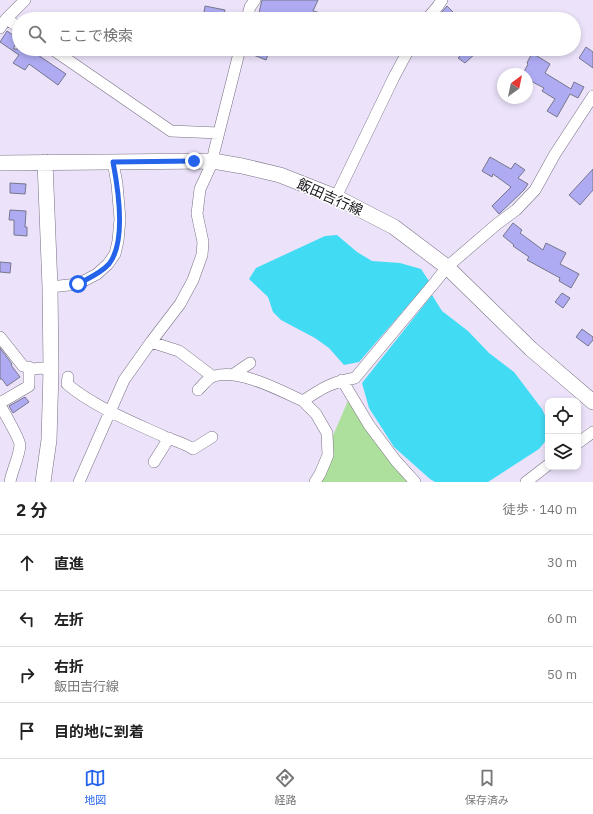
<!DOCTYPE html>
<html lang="ja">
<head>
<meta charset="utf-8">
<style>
  :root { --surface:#fff; --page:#f6f6f6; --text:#222; --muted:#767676; --line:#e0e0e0; --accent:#2563eb }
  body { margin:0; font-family:"IBM Plex Sans","Noto Sans JP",sans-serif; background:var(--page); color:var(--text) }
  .controls { position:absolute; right:12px; bottom:12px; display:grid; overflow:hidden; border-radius:8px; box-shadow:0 2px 6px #0003 }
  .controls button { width:36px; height:36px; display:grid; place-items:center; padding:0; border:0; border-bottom:1px solid var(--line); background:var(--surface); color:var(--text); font:20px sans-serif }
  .compass { position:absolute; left:497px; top:68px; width:36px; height:36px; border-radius:50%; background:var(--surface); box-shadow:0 2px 6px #0003; rotate:33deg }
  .stop { position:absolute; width:12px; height:12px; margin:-9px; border:3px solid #2563eb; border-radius:50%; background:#fff }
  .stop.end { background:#2563eb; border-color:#fff; box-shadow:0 1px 4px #0008 }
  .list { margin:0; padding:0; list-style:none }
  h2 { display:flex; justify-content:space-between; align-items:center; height:52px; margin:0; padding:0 16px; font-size:17px }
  h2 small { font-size:13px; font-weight:400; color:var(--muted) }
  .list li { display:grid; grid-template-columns:26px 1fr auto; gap:12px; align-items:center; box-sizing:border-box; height:56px; padding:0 16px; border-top:1px solid var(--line) }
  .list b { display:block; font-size:15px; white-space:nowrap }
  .list p { margin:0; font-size:13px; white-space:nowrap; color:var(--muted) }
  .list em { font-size:13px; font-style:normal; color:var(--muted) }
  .icon { flex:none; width:22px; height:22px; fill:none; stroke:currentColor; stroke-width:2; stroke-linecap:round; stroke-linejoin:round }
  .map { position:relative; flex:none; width:593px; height:482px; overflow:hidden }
  .search { position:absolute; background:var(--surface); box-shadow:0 2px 6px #0003; left:12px; right:12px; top:12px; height:44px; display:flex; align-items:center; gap:10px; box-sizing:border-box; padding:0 14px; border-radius:22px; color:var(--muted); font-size:15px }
  .sheet { height:276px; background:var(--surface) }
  nav { display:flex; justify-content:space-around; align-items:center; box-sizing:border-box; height:56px; border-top:1px solid var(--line); background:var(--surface); font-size:11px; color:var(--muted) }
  nav a { display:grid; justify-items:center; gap:2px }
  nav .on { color:var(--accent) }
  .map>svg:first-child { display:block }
</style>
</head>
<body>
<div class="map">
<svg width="593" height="482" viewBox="0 0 593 482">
  <rect width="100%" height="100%" fill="#ece3fa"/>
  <path fill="#aee09d" d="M351,394L420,482H317V472Z"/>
  <path fill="#42dbf4" d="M337,235L357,252L372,261L400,263L421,269L429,281L359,362L344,365L329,348L315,338L281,320L273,312L268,297L249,279L256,268L325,236Z
    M432,295L442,311L468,331L489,353L514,372L542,409L548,422V438L539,449L488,482H435L430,479L394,447L369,408L362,383Z"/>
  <path fill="#aeabf3" stroke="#76768b" d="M262,0H318L313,11L332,16V19H281L273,16L272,19H264L258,17Z
    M205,6L225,10L223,19H203Z
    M447,6L454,13L453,14L458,19H436Z
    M7,31L19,39L13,49H29L66,74L58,85L29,64L25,70L13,63L19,55L0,42Z
    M586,47L593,52V68L579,58Z
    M247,49H270L266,60L246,52Z
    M467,49H471L476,53L465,63L458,58Z
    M532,53L550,64L545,73L571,89L574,82L584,87L578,98L570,94L557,117L547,111L555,99L542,91L544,88L527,79V74H523L528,64L527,63Z
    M490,157L511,169L515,163L525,170L518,178L528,184L524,190L499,214L492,206L511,187L493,174L492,177L482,171Z
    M593,169V190L580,205L569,195Z
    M10,183L26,184L25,194L10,193Z
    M10,210L26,211L25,227H27V236L14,235V220H9Z
    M513,223L522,230L520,233L543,250L546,243L566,253L560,264L579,274L571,288L559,281L560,278L527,260L529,257L513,246L514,245L503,236Z
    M0,262L11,263L10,273L0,272Z
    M562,293L570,298L563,308L555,302Z
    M582,329L593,337V340L588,346L576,337Z
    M0,348L12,364L11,365L20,377L7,386L2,379H0Z
    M25,397L29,402L13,413L9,406Z"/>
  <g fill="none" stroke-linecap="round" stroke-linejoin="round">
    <defs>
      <path id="street" d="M6,19L25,0
        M247,19L250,7L255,0
        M427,19L438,6L442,0
        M0,28L6,19L19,27
        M52,49L171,131L219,133
        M336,197L394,77L409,49
        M50,287L78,284L97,274L108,264L115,254L118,241L120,219L117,184L113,162
        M0,337L23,366L34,369L41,368L51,370
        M151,342L179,351L212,376
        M234,374L250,363
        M68,377L67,384C94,407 133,422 165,437C175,441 184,443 193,449L212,437
        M342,380L369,425L396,461L415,482
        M198,390C201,387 209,377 214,376C241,369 279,390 303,401C322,388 332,382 355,378L436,281L447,267L497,224L516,210L535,190L555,154L593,96
        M303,401L316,414L327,433L328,455L320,474L315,482
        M0,403L29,386V367
        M0,405C4,412 20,440 20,445C19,458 12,470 10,482
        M578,443L593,432
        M154,462L169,438
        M79,482L124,380L151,342L180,304L193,280L202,255L203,242L197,214L200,189L213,161L214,152L240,49
        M526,482L548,465"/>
      <path id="secondary" d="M0,163L213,161L242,166L280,175L336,197L394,227L447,267L531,349L593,402
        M43,482L49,440L51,370L50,287L45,162"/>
    </defs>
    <use href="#street" stroke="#786f83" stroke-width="12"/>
    <use href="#secondary" stroke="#786f83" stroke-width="16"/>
    <use href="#street" stroke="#fff" stroke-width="11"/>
    <use href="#secondary" stroke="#fff" stroke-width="15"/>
  </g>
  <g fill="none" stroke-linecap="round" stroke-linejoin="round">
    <path stroke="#2563eb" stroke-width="5" d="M78,284C89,278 101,273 109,264C127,241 118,188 113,162L194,161"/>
  </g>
  <g text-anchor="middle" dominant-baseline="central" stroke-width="3" stroke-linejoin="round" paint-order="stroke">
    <g font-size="14" fill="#141118" stroke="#fff">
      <text transform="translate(330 197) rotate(24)">飯田吉行線</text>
    </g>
  </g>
</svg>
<div class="controls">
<button><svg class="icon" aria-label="locate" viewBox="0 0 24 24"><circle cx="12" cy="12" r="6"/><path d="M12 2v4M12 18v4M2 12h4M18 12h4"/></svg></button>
<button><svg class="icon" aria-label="layers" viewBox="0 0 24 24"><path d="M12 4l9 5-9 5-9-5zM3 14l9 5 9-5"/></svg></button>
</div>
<svg class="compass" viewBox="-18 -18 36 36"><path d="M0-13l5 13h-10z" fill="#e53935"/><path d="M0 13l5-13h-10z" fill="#767676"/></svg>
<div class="stop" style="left:78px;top:284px"></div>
<div class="stop end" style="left:194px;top:161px"></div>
<div class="search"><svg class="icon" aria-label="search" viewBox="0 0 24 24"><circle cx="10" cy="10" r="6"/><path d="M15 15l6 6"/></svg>ここで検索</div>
</div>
<section class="sheet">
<h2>2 分<small>徒歩 · 140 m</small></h2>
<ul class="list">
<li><svg class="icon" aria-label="ahead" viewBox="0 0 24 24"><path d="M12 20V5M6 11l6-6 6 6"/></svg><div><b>直進</b></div><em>30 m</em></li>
<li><svg class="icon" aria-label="left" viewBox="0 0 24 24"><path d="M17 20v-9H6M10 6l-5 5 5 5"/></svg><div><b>左折</b></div><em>60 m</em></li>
<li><svg class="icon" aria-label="right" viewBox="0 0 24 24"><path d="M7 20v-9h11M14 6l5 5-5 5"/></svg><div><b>右折</b><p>飯田吉行線</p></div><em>50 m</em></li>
<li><svg class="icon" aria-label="arrive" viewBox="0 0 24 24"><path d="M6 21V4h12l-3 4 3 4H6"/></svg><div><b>目的地に到着</b></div></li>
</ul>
</section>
<nav>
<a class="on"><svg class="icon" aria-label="map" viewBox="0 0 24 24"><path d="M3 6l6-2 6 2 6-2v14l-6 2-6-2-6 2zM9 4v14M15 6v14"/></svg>地図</a>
<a><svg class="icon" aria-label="directions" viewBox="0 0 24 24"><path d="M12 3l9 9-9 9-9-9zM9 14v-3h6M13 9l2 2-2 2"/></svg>経路</a>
<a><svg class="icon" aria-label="saved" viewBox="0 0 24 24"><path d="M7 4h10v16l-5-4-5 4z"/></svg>保存済み</a>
</nav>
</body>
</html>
